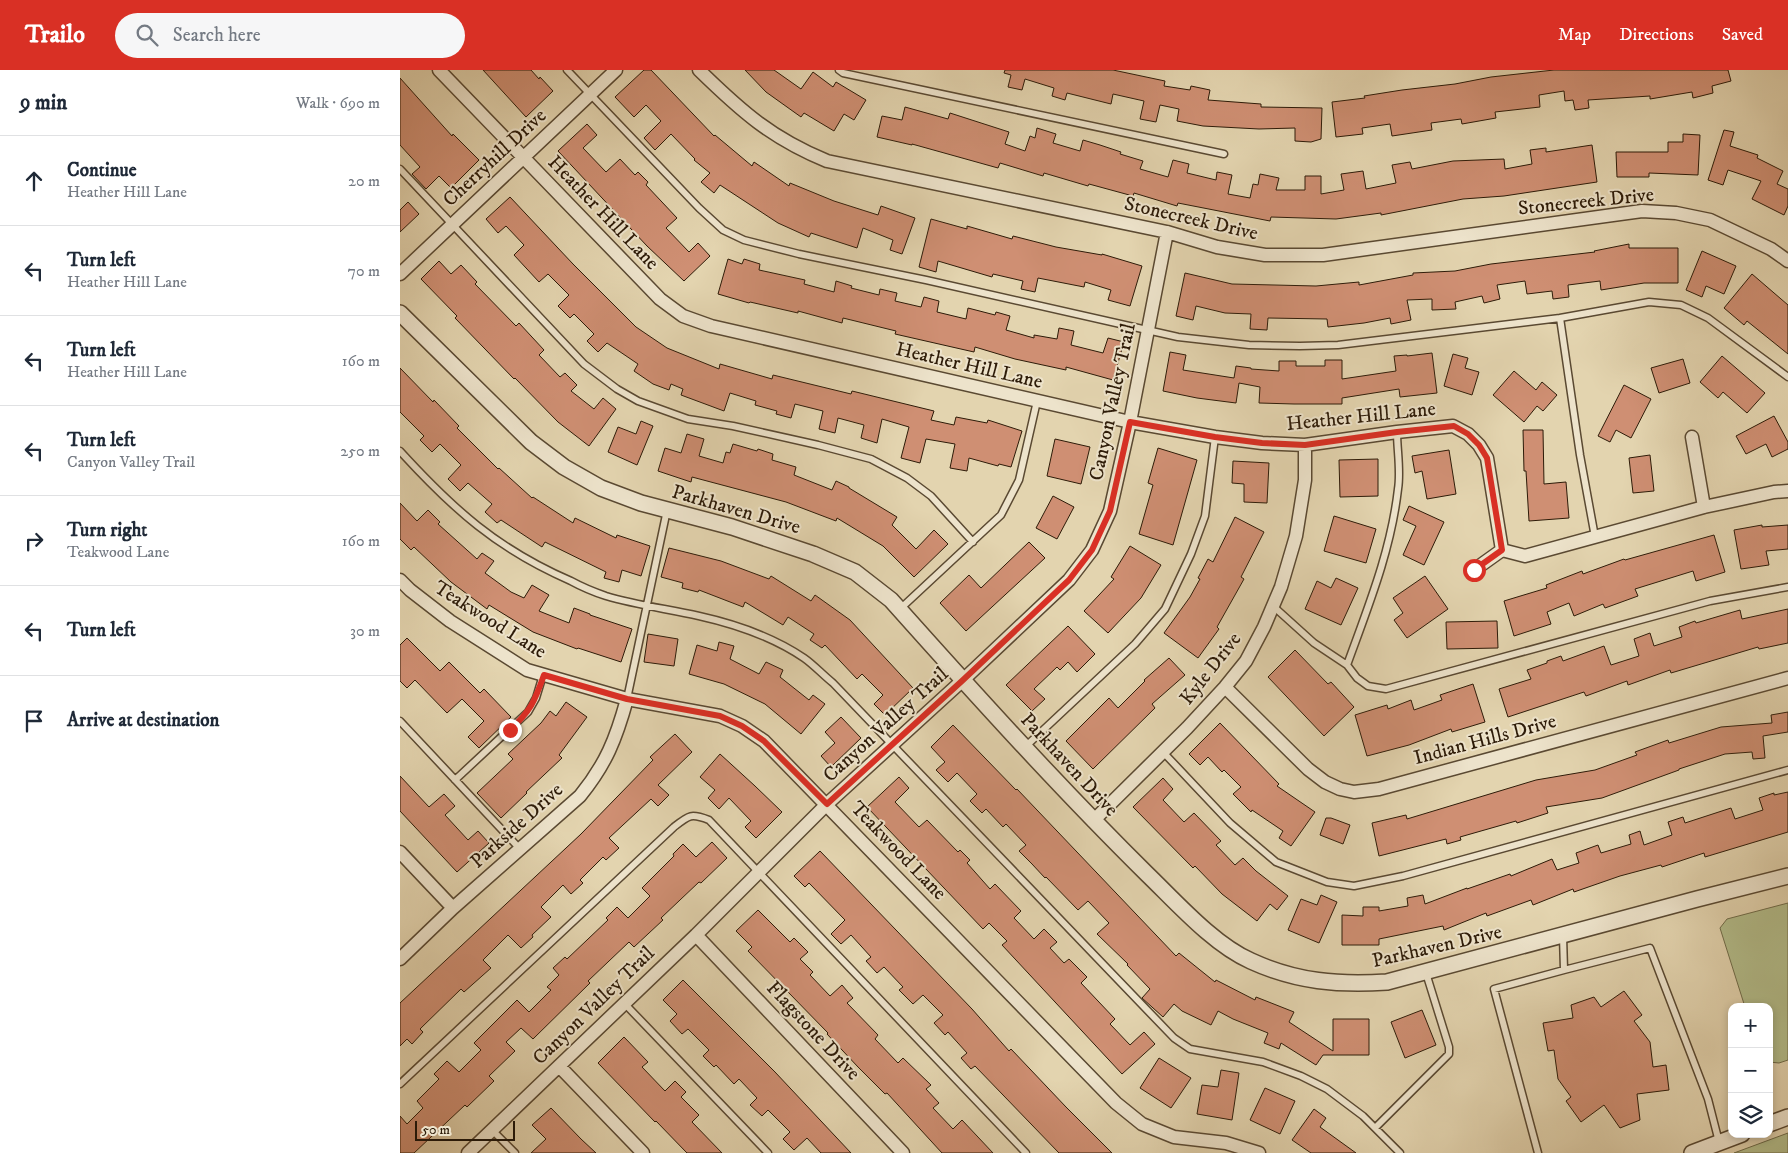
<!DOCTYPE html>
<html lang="en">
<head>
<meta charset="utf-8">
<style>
  :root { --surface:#fff; --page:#f6f6f7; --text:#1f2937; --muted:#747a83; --line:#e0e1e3; --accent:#d93025 }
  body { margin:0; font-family:"IM FELL DW Pica",serif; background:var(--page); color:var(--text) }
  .controls { position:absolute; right:15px; bottom:15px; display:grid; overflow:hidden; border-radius:10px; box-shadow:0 2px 8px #0003 }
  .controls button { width:45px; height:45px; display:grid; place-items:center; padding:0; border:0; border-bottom:1px solid var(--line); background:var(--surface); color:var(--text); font:25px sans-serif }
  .scale { position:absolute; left:15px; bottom:12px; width:100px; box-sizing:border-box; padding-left:5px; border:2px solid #2d1b08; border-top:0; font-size:14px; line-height:18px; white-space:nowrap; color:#2d1b08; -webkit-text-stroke:4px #ede3cb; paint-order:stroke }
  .stop { position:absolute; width:15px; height:15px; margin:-11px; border:4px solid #d93025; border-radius:50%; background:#fff }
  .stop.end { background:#d93025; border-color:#fff; box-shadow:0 1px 5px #0008 }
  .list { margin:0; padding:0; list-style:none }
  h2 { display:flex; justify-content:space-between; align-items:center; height:65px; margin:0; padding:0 20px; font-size:21px }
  h2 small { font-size:16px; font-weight:400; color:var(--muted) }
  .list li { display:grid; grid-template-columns:32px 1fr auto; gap:15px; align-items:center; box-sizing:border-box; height:90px; padding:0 20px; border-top:1px solid var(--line) }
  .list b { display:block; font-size:19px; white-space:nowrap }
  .list p { margin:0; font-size:16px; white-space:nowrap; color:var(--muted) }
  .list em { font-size:16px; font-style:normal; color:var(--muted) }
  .icon { flex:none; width:28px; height:28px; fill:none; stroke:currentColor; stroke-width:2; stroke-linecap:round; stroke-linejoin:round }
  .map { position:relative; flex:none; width:1388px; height:1083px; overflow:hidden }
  header { display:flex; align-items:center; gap:30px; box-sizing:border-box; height:70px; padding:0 25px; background:var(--accent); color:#fff }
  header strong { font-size:24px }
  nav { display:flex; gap:28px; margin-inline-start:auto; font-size:18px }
  .search { width:350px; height:45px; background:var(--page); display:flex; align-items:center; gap:12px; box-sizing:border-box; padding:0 18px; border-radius:28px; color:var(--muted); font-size:19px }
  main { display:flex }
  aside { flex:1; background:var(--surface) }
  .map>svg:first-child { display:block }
</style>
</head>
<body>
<header>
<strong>Trailo</strong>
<div class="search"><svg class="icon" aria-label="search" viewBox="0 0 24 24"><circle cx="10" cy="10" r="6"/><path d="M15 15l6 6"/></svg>Search here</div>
<nav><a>Map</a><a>Directions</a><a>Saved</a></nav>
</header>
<main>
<aside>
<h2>9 min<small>Walk · 690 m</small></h2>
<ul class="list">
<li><svg class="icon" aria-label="ahead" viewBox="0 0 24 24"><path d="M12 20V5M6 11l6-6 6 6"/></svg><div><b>Continue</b><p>Heather Hill Lane</p></div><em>20 m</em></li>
<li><svg class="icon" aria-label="left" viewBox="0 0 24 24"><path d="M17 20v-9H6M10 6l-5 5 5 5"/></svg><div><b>Turn left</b><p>Heather Hill Lane</p></div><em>70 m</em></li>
<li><svg class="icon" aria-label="left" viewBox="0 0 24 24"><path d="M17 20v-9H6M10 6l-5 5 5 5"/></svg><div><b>Turn left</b><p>Heather Hill Lane</p></div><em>160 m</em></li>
<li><svg class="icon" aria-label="left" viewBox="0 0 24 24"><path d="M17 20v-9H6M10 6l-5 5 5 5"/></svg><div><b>Turn left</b><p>Canyon Valley Trail</p></div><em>250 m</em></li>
<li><svg class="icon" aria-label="right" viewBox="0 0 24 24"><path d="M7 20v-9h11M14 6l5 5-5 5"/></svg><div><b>Turn right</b><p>Teakwood Lane</p></div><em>160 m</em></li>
<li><svg class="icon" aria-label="left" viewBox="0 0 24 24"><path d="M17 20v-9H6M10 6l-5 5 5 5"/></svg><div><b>Turn left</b></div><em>30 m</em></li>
<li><svg class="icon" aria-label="arrive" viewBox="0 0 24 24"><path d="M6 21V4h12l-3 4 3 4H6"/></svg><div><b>Arrive at destination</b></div></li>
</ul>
</aside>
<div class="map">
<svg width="1388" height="1083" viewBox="0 0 1388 1083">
  <rect width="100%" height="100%" fill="#e3d4af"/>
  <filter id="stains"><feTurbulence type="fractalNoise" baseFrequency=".004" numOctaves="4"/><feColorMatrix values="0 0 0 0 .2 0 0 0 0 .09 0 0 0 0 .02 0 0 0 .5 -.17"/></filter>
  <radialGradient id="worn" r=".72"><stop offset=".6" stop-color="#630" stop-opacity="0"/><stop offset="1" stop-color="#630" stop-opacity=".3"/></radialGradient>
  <path fill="#b3bd8b" stroke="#706c4a" d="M1388,833V990L1379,993L1369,992V937H1345L1320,858L1327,849Z
    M1388,1063V1083H1334Z"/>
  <path fill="#cf8f73" stroke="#2d1b08" d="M83,0H131L139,9L140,7L153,21L126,47Z
    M244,0H251L314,66L315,65L352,96L354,92L389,116L390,113L434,131L478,145L481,136L515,148L502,184L490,180L493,170L463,158L457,178L411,163L409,167L378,153L320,115L314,123L301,112L310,103L294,90L295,89L271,64L255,80L244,68L261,51L246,35L234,47L215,27Z
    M345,0H374L401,19L413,2L433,17L436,12L466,30L454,50L444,44L434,61L404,43L401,47L366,22Z
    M605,0H713L765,11L764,16L790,20L791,16L810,20L808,30L861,34V37L922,38L921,69L911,72L895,71V58L859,59L803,56L777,51L779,39L760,35L756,52L740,49L744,31L713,24L711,34L667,23L665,30L652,26L654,18L625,9L622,20L608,17L611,5L604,3Z
    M1154,0H1328L1331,11L1312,16L1313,23L1293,28L1292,22L1250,29V26L1188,30L1189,38L1175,40L1173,30L1165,31L1164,21L1139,25L1140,37L1095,42L1096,48L1062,54L1061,49L1031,53L1032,60L992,66L990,54L962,58L963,64L936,67L932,32L965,28L964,26L1002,20L1055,14L1091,7Z
    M0,8L52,66L53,64L79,90L51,118L39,106L26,119L12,104L20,97L0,75Z
    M505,37L548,49L550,43L609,62L605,74L625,81L630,66L635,68L637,58L656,64L653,73L680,81L683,70L700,75L721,82L720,84L743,91L740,99L768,107L773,90L789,94L787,103L816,110L817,102L832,105L828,124L850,128L853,114L858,115L860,104L879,108L876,120H905V106H921V124L944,120L941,104L963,101L966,119L996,113L992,95L1010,92L1012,99L1053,91L1104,89L1105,99L1132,94L1130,80L1146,78V82L1192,75L1197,112L1104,126L1063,129L981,145V143L936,149L871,147L870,151L778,133L777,136L734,123L733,126L689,114L688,116L644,103L643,106L600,93L598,98L512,74V75L477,67L482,46L502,50Z
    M187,54L197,65L183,78L206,102L220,89L235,105L238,102L248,112L246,115L277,148L266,158L289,182L298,173L310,186L284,211L247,176L158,81Z
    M1324,60L1334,62L1330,76L1358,85L1357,88L1383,101L1377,114L1388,119V136L1384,145L1352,129L1361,111L1328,100L1323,115L1308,110Z
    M1283,64L1300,65L1298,105L1249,103V107H1217L1216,82H1268V72H1283Z
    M110,127L173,194L236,257L267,278L319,299L320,294L372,309L373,305L451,324L452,321L534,341L531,350L554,355L556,347L587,353L588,350L622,361L611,397L599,394L598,396L569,388L567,401L550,398L555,374L526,369L520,393L501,388L509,357L482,349L477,373L461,368L464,355L438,348L435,363L419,359L423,341L395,334L391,348L376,344L377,341L355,335L356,331L330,323L324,341L281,325L283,319L271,314L269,320L253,314L234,301L238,294L207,273L198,282L187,271L194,264L174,244L170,248L158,236L169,225L148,204L139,212L114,185L124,175L106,156L98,163L86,149Z
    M8,132L19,144L0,162V140Z
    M531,149L567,159V156L612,169L613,166L656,177L702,185V184L742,196L730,236L708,230L711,220L685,212L684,217L638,208L635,222L621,219L623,211L593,204L592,207L538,191L536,202L519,197Z
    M1229,174V178H1278V213H1244L1201,220L1200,211L1168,215L1169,227L1153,229L1152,221L1127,224L1125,211L1097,215L1100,229L1084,233L1082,226L1055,232L1056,239L1032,240V229L1007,230L1011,250L991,254L990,248L964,253L928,257L927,249L868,248L867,260L850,259L851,244L825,243L796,236L793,250L776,246L785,203L832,214L916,216L959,212V215L1013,205V203L1055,201L1091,194L1195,182L1194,181Z
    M1302,181L1336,196L1324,224L1306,216L1302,227L1286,220Z
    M328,189L342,194L344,189L360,194L359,200L405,210L404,214L434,222L436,211L452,216L451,218L479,225L480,219L497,223L495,231L521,237L524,227L539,231L537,242L566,249L568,238L595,245L596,242L610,246L606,260L634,268V265L657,269L659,258L674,261L671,275L703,283L708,268L724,272L713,310L666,297V300L615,289L575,277L574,282L495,264L496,261L443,248L442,253L398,241V243L350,232L349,233L318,224Z
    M39,191L51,204L61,195L77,212L75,214L116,256L119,253L144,280L139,285L160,307L165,303L177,315L171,321L194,339L203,328L216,339L189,376L158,352L115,308L114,309L55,248L57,246L21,209Z
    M1352,204L1388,235V284L1347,251L1344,255L1324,238Z
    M770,282L786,285L783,300L834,308L836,296L851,298V299L879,301V291H896V296H925V290H942V309L996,301L994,286L1007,285V286L1032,283L1037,323L1000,327L999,319L942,328V334H894L859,333L860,317L839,313L836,333L797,328L763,321Z
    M1053,284L1068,288L1065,298L1079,302L1072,325L1044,316Z
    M1322,286L1365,323L1347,343L1323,322L1318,328L1300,312Z
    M1283,289L1290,313L1259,323L1251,298Z
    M0,298L33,332L34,330L59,356L57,358L98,399L99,398L132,428L133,427L173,453L175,448L216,468L217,465L250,476L241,506L222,500L219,512L204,508L206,502L145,472L142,477L101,450L97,453L85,442L92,434L68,413L60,421L48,409L61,395L40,374L32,382L20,370L24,366L0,342Z
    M1114,301L1136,320L1142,312L1157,325L1143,341L1137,336L1124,352L1093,325Z
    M1224,315L1251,329L1231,368L1216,360L1210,372L1198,366Z
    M1374,346L1388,372V379L1372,387L1366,374L1346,384L1336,366Z
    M241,351L253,356L237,395L208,382L218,357L236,364Z
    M1123,360H1143L1144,414L1166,412L1169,448L1129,451L1126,401H1124Z
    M287,364L304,369L299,386L323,393L326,382L330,383L333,374L357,381L358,379L373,384L372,390L396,397L394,405L432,420L436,411L449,417V418L497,447L492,455L516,479L534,460L548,474L514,507L483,476L437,448L436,451L386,432L292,407L291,412L258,401L265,378L281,383Z
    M655,369L690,377L681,414L647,406Z
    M758,378L797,390L773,475L739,464L753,415L748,413Z
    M1049,380L1056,424L1027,429L1022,401L1015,403L1012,386Z
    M1250,385L1254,421L1233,423L1229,388Z
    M978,389V426L940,427L939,390Z
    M833,391L869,393L867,433L844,432V414L832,413Z
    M653,426L674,437L657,469L636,458Z
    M0,433L17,451L28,440L40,452L38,454L77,489L82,483L94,491L85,503L111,522L124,528L132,515L149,525L139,541L169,553L174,538L190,544V545L232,559L221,592L178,578L177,579L133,562L89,535L87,539L51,512L14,477L11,480L0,469Z
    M1009,436L1044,452L1024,495L1003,485L1016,456L1003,450Z
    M934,446L976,459L966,493L924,481Z
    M835,447L864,462L841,507L844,509L817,557L819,559L798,588L764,563L790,527L800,509L798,508L808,489L813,492Z
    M1362,455V457L1388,455V479L1366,481L1369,495L1341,499L1334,460Z
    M1314,465L1325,502L1296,511L1293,501L1235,519L1238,526L1205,538L1203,534L1174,546L1169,533L1147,542L1151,554L1114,566L1104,531L1147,518L1146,515L1182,501L1183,504L1224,489L1225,490Z
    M629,472L645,488L566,561L540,533L569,505L581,518Z
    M730,476L761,495L741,528L708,563L684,541L714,509L711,507Z
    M269,478L321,491L369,509L371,506L411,531L415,525L450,550L513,618L485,645L474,634L483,625L462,604L457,609L425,575L422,578L410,570L414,564L388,547L383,555L345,532L343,537L299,520L298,522L282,518L283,513L261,507Z
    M1025,506L1048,539L1007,568L994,550L1003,543L993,528Z
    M936,508L958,518L941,555L905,539L917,511L931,518Z
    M1388,539V573L1359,579L1358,577L1271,603L1270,600L1228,615L1227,611L1186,626L1184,622L1108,647L1099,619L1131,609L1127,600L1147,593V591L1161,586L1163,591L1204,576L1211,595L1239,586L1234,569L1250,563L1254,576L1282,567L1279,557L1295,551L1296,553L1340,540L1342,549Z
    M1097,551L1098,578L1047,579L1046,552Z
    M668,556L695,584L677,602L668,592L660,600L657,597L634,619L645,629L632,641L606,615Z
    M248,564L278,569L274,596L244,592Z
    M7,568L40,601L49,592L80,623L84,619L111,647L79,678L68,667L84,651L62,629L47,643L15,610L7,618L0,611V575Z
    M319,572L334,576L330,589L359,604L366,592L383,600L380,607L409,630L413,625L425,634L401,664L365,634L324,614L289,604L297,575L317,581Z
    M895,580L928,614L931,612L954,637L924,666L868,607Z
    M769,588L785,605L752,634L755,638L693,699L666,671L709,628L718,638L745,611L744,610Z
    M1073,614L1085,652L1052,662L1051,659L1009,675L967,686L955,645L987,635L988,639L1011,630L1014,640L1042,630L1040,625Z
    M166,632L187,647L159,685L162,688L126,722L127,723L101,748L77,723L113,689L108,684L141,653L150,641L156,646Z
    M1388,642V662L1363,666L1365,688L1353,689L1352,682L1325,684L1279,699V700L1202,728L1146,737L1148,743L1117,753L1116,751L1060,767L1061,770L1047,774L1046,769L979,786L972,753L1006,745L1007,749L1136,710L1195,700L1237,685L1235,682L1268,670L1269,673L1321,657L1372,653L1371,645Z
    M441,647L461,668L431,697L421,686L435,673L425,662Z
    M820,653L879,714L877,716L915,742L891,776L879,768L883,761L852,740L851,742L833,724L841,717L824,700L822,702L808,687L800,695L789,684Z
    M553,655L616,720L617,719L776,886L779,883L815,912L816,910L855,930L856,927L894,942L889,952L933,981V949H969V985H923L916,995L881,973L879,979L864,973L868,963L833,949L818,941L811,955L782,941L774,934L763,947L742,928L750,919L727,895L728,894L697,864L709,853L688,831L678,840L646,807L645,808L632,794L619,781L626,775L606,754L603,757L586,739L582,743L570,731L577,724L557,703L548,712L536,700L545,692L531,677Z
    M275,664L292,682L258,715L269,725L258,736L251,729L209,768L219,778L206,790L203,787L180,810L183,813L171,824L163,815L141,837L151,847L132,865L133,867L121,878L108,865L83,890L91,898L64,922L61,919L20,959L23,962L12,974L7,969L0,976V933L181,764L253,690L250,687Z
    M320,684L355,716L382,742L356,768L345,757L351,751L329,728L319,739L308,728L315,720L300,707Z
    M0,706L29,737L44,724L55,736L45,745L68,770L78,761L89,773L57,802L0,741Z
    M499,707L509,718L495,732L519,757L527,750L558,782L560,780L570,790L567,793L590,819L595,814L621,841L614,848L634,869L644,859L657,872L650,878L664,893L669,889L687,907L681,913L715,949L710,954L730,975L744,962L755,974L722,1004L602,875L607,871L589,853L583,859L467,737Z
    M763,708L773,719L763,730L784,752L794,743L821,771L816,775L835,795L843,788L856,801L888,826L877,840L870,834L857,851L822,824L795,796L793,798L733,737Z
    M1388,722V762L1305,787L1304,783L1262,797L1261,795L1220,806L1174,822L1173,819L1133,835L1131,830L1087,846L1086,843L1044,860L1043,856L979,869V875H942V845L963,846V837H979V841L1008,836L1007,828L1023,825L1025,834L1067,818V819L1110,804L1111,806L1152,789L1157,800L1179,793L1176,783L1198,775L1201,783L1231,774L1229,765L1240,761L1244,775L1272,765L1268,752L1283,747L1285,753L1331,738L1335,749L1363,740L1359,728L1374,723V725Z
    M926,748H931L950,755L943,774L920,765Z
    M312,772L327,788L301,813L299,812L261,848L263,850L234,877L229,872L188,911L190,913L133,969L121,958L106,972L115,981L89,1006L94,1011L67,1037L65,1035L14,1083H0V1046L7,1054L23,1038L17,1031L39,1009L34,1004L47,991L59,1002L81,980L74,973L117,930L129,942L151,920L147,917L159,905L153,898L165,887L167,889L208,850L206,848L217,837L228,848L250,826L242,818L274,786L273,784L283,774L296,787Z
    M420,781L572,939L609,981L611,979L666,1037L712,1083H659L575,996L571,999L561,988L567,983L548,962L545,965L534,953L543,945L523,925L513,934L499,920L503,917L484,897L477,903L466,891L471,887L451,865L441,874L431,864L445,850L409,813L405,817L394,806Z
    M921,825L937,832L919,873L888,860L901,829L917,835Z
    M358,840L390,872L394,868L408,882L400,889L413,902L410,905L430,926L442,915L453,928L447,933L478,965L475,969L498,993L503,988L531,1015L526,1019L539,1033L533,1038L553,1059L562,1050L593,1083H542L487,1023L485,1024L458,997L427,964L428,963L348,881L352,877L336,861Z
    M283,910L375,1002L451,1083H421L407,1068L394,1080L383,1069L390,1062L368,1040L362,1046L350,1035L357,1028L339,1009L334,1014L316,995L314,997L303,986L309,980L288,959L282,964L270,951L277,944L263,930Z
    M1224,921L1242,945L1234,951L1250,972L1253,997L1266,995L1269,1020L1237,1024L1240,1050L1220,1058L1204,1035L1181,1052L1166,1031L1171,1027L1158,1009L1154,980L1148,981L1143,953L1173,948L1171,935L1194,927L1201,937Z
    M1022,940L1036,975L1005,988L991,952Z
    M224,967L248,992L242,997L265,1021L275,1011L286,1022L281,1027L299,1045L292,1052L322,1083H287L256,1051L255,1052L198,993Z
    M759,988L791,1008L771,1038L740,1018Z
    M821,1000L839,1003L832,1050L797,1044L802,1015L818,1017Z
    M865,1018L895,1031L880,1064L850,1050Z
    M151,1038L181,1069L196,1083H131L146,1069L132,1055Z
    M914,1039L926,1048L920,1057L956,1083H911L892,1070Z"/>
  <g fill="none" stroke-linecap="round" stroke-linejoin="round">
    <defs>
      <path id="service" d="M167,0L299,138L323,160L344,170L399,184L526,210L778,267L849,275L900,276L938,275L1160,248L1180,385L1195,467
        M439,0L443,3L824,84
        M0,99L184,294L217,319L238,331L288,349L333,356L418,375L471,389L507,408L531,426L573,472
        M1160,248L1249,232L1281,235L1308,248L1388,307
        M0,381C53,439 97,479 171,511C182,517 194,522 206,526C236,535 268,539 299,546C335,554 373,567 404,588C414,595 423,605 433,613L774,968L790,979L863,992L901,1006L927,1019L963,1046L1000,1083
        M873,536L914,573L947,595L957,608L968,616L986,619L1310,531L1388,517
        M500,539L601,445L619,410L637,331
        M947,595C968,537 991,481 998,419C1001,401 997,380 997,362
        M227,629L267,440
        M0,651L120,779
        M625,677L735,574L765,539L791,484L805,446L815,367
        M763,682L830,753L876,792L927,812L954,816L1003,806L1388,700
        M55,710L128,642L136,628L143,605
        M1163,866L1164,900L1250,878L1308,1029L1319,1072
        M224,933L368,1083
        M0,1014L274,757C289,745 291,743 309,750L626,1083
        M975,1058L1049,984V977L1026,903
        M92,1060L115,1083
        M1138,1083L1094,919L1164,900"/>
      <path id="minor" d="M39,0L260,229L283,246L311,256L730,352L815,367L862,373L905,375L997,362L1053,356L1068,364L1079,375L1087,388L1102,480
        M299,0C341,41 371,68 427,91L767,162L817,177L865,185H923L1242,141L1276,143L1310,150L1371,179L1388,191
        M0,204L216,0
        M1292,367L1304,437
        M1074,500L1102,480L1125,486L1304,437L1374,422L1388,421
        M0,510L10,520L50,551L127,600L227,629L320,646L342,656L364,671L716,1033L742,1054L774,1067L826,1073L859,1083
        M825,617L908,699L925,712L940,719L954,722L979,719L1388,608
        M693,751L787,658L825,617L846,591L864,557L881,517L896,466L905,410V375
        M0,782L53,838
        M296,865L503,1083
        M0,889L53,838L180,726C206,694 216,669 227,629
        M159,996L243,1083
        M68,1083L296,865L427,734L563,610L669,510L692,480L710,441L730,352L767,162"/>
      <path id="tertiary" d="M0,243L131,372L164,397L201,418L241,433L332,457L413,484L455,502L491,530C574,623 658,716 747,804C776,832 814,875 851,891C897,912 938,915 987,912L1297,829L1388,806
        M1369,1054L1388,1047
        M1292,1083L1342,1064"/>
    </defs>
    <use href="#service" stroke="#5a4932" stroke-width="9"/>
    <use href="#minor" stroke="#5a4932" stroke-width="15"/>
    <use href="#tertiary" stroke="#5a4932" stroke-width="18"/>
    <use href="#service" stroke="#ede3cb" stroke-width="6"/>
    <use href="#minor" stroke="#ede3cb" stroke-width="12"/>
    <use href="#tertiary" stroke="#ede3cb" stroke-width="15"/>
  </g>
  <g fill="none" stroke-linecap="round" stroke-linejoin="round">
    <path stroke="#d93025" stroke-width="6" d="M110,660C131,640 134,633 144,605L227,629L320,646L342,656L364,671L427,734L563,610L669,510L692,480L710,441L730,352L815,367L862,373L905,375L997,362L1054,356L1068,364L1079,375L1087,388L1102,480L1074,500"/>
  </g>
  <g text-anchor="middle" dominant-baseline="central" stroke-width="4" stroke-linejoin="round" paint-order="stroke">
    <g font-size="20" fill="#2d1b08" stroke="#ede3cb">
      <text transform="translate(95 88) rotate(-43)">Cherryhill Drive</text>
      <text transform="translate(1186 132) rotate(-6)">Stonecreek Drive</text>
      <text transform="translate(203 143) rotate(46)">Heather Hill Lane</text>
      <text transform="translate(791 149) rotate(13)">Stonecreek Drive</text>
      <text transform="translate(569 296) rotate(13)">Heather Hill Lane</text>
      <text transform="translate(713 332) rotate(-78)">Canyon Valley Trail</text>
      <text transform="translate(961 347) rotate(-6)">Heather Hill Lane</text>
      <text transform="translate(336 440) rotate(16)">Parkhaven Drive</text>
      <text transform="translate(90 550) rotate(32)">Teakwood Lane</text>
      <text transform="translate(811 599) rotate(-52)">Kyle Drive</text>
      <text transform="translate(486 655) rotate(-42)">Canyon Valley Trail</text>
      <text transform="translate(1085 670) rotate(-15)">Indian Hills Drive</text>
      <text transform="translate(669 695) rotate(47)">Parkhaven Drive</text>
      <text transform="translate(117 756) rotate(-42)">Parkside Drive</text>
      <text transform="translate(498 781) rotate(46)">Teakwood Lane</text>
      <text transform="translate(1037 877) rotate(-13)">Parkhaven Drive</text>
      <text transform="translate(194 936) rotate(-44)">Canyon Valley Trail</text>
      <text transform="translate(413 961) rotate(47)">Flagstone Drive</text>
    </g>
  </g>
  <rect width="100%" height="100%" filter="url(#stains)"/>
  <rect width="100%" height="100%" fill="url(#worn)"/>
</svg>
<div class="controls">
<button>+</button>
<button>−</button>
<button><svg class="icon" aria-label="layers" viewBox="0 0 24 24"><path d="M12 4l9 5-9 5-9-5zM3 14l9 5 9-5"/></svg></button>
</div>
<div class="scale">50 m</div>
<div class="stop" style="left:1074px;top:500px"></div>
<div class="stop end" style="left:110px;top:660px"></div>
</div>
</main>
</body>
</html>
